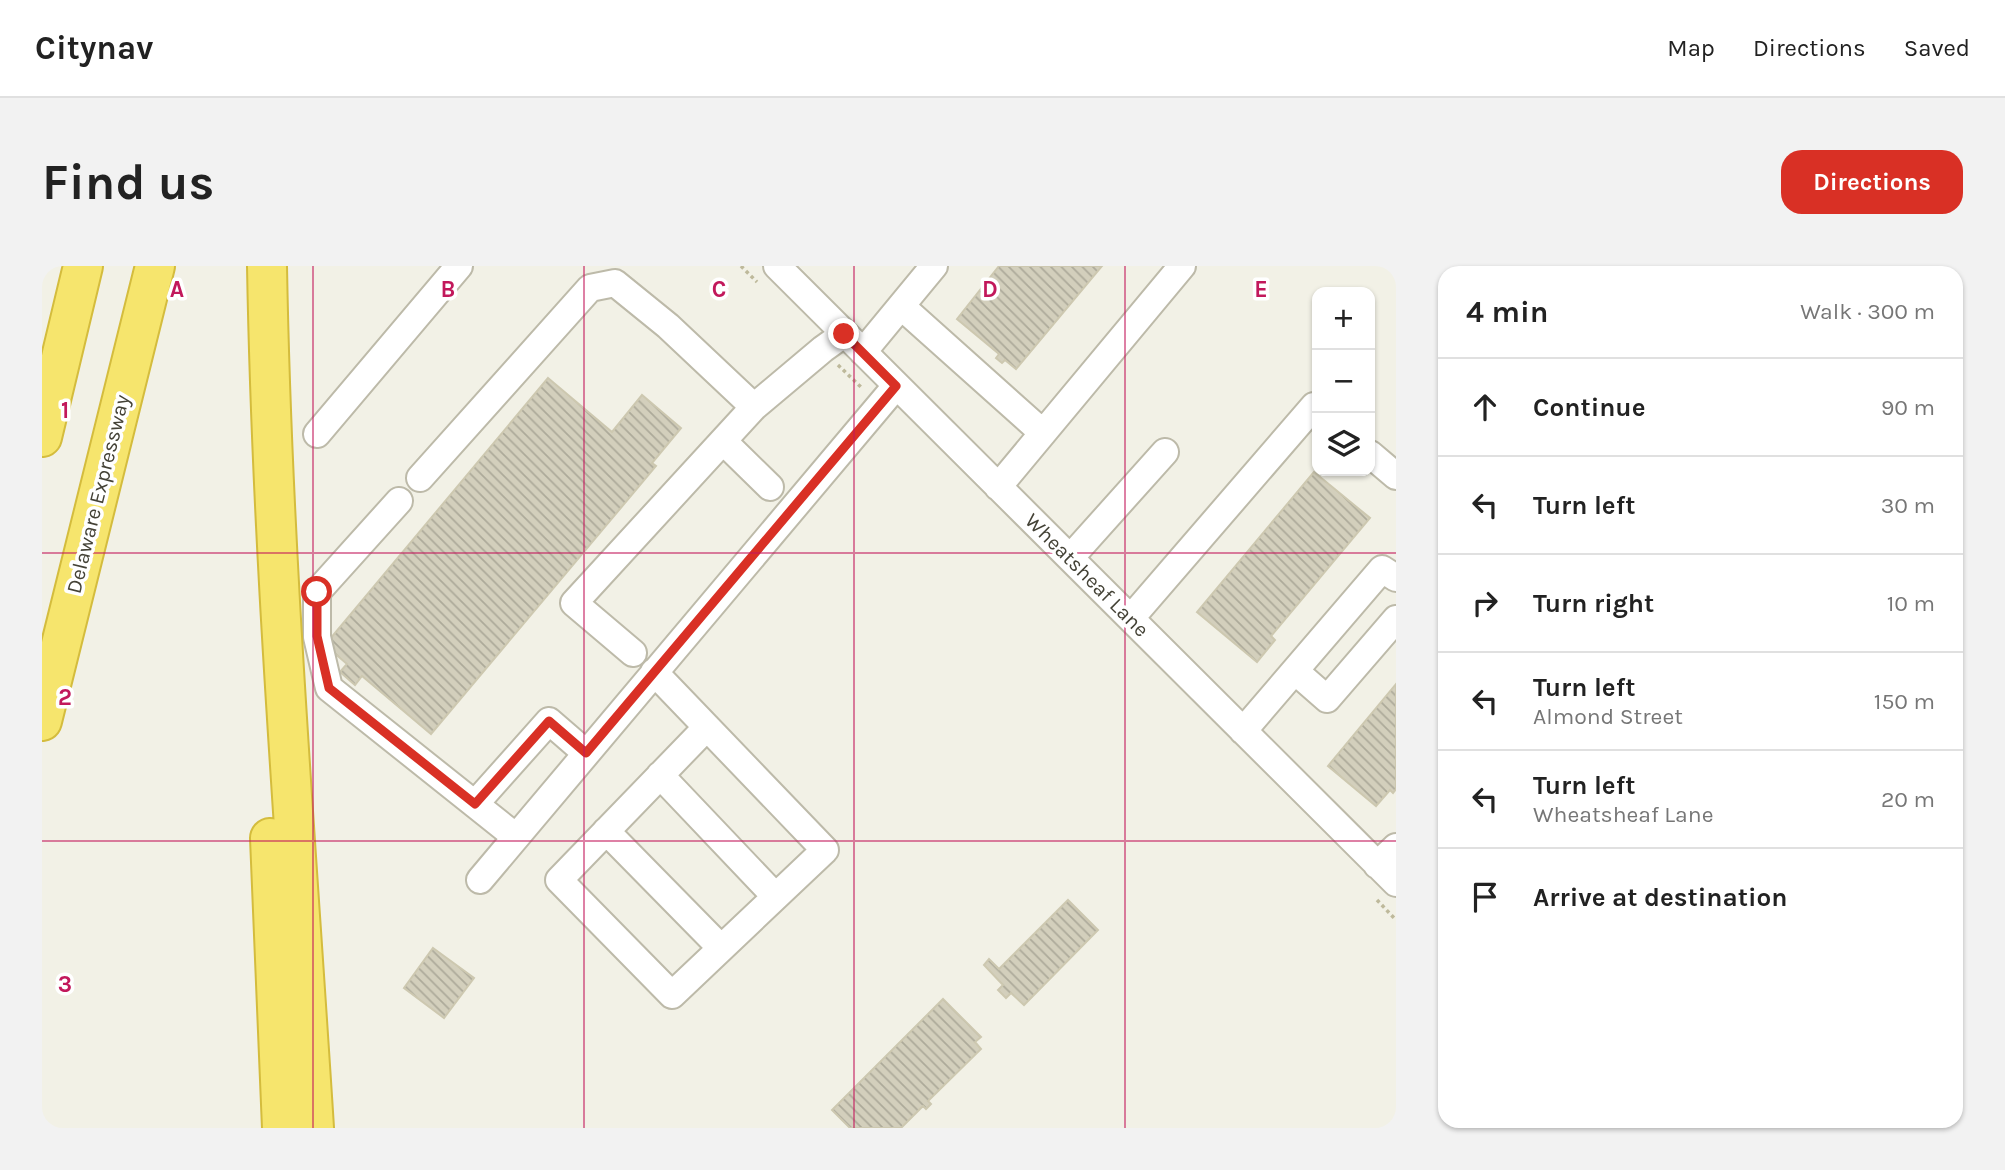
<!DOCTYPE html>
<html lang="en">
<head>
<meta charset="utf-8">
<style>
  :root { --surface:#fff; --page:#f2f2f2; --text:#222; --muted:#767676; --line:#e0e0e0; --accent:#d93025 }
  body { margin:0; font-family:Karla,sans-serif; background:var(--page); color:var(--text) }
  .controls { position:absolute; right:21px; top:21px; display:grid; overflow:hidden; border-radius:14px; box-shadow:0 2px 5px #0004 }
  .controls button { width:63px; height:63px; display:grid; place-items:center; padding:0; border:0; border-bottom:2px solid var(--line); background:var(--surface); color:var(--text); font:35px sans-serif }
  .stop { position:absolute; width:21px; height:21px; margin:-16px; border:5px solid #d93025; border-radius:50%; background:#fff }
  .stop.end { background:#d93025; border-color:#fff; box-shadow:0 2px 7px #0008 }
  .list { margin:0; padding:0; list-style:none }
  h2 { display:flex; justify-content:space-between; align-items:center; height:91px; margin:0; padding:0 28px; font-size:30px }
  h2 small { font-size:23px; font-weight:400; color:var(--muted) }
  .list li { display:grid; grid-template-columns:46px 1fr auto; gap:21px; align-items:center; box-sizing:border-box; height:98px; padding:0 28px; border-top:2px solid var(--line) }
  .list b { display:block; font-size:26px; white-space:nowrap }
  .list p { margin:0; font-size:23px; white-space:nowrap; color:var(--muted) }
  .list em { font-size:23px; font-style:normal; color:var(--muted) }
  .icon { flex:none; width:38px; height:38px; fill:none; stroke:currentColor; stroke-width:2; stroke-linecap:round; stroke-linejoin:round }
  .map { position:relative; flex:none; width:1354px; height:862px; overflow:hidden; border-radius:21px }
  header { display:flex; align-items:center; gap:42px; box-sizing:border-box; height:98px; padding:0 35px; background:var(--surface); border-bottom:2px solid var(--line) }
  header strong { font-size:33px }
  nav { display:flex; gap:38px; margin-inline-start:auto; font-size:24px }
  .intro { display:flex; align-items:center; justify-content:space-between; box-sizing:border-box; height:168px; padding:0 42px }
  h1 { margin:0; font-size:49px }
  .button { padding:18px 32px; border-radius:21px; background:var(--accent); color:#fff; font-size:24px; font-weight:700 }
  main { display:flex; gap:42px; padding:0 42px }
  aside { flex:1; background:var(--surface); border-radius:21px; box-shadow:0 2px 5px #0004 }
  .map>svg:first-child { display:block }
</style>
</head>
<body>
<header>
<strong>Citynav</strong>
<nav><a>Map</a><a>Directions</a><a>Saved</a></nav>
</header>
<div class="intro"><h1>Find us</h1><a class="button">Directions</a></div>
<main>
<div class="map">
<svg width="1354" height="862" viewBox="0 0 1354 862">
  <defs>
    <pattern id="building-back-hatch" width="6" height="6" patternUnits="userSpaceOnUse" patternTransform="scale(1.75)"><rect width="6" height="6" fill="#d3cfbc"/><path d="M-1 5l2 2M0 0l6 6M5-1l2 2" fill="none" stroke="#adaa9a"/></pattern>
  </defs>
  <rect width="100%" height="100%" fill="#f2f1e6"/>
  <path fill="url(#building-back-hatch)" stroke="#cdc8b0" stroke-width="2" d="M957,0H1060L974,103L963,94L960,97L954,92L957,88L915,53Z
    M506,112L570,166L600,129L639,162L610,197L614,200L389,468L320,410L313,419L298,406L305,398L283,379Z
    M1272,206L1328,252L1229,370L1233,374L1215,396L1155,346Z
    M1354,418V523L1351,527L1348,524L1334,540L1286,500Z
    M1026,634L1056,664L982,739L969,727L964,732L956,724L961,719L942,699L947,693L957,703Z
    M391,682L432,712L402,752L362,722Z
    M901,733L939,771L933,776L939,783L886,835L889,838L884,843L881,840L859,862H808L790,844Z"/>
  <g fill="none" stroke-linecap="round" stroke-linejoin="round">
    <defs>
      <path id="minor" d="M735,0L1354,617
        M859,40L1001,167
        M821,86L892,0
        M275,168L417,0
        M681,175L728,221
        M1328,188L1354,210
        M378,212L548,22L573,17L626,60L712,141L781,83L802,68
        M956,221L1140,0
        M357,235L275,326V371L287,422L474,571
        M1028,292L1123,186
        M1089,352L1272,140L1275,143
        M591,387L532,337L712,141
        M1253,405L1285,433L1354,353
        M612,406L783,584L630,729L517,614L665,461
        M1201,465L1340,303L1354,312
        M618,509L733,630
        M433,538L507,455L544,487
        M564,565L679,682
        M1335,599L1354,581
        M438,614L854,120"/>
      <path id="highway" d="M225,0C230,288 254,575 272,862
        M0,171L41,0
        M0,455L113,0
        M228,572L240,862"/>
    </defs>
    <use href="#minor" stroke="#bdbaa9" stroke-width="30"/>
    <use href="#highway" stroke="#d4bc3d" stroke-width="42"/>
    <path stroke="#beb99b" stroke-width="3.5" stroke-dasharray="3.5 3.5" stroke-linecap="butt" d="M699,0L715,16
      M796,99L821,123
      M1335,634L1354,654"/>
    <use href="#minor" stroke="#fff" stroke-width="26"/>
    <use href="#highway" stroke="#f6e56d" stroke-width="38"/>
  </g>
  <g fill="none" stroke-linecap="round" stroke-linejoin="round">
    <path stroke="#d93025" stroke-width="9" d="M275,326V370L287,422L433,538L507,455L544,487L854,120L802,68"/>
  </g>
  <path fill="none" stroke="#c2185b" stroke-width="2" stroke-opacity="0.55" d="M271,0V862M542,0V862M812,0V862M1083,0V862M0,287H1354M0,575H1354"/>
  <g text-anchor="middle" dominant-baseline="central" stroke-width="7" stroke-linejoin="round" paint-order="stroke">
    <g font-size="21" fill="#444236" stroke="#fff">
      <text transform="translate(56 228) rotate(-76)">Delaware Expressway</text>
      <text transform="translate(1045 309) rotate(45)">Wheatsheaf Lane</text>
    </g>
  </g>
  <g font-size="23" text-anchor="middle" font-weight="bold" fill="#c2185b" stroke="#fff" stroke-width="7" stroke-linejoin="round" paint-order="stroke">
    <text x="135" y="31">A</text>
    <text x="406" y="31">B</text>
    <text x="677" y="31">C</text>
    <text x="948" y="31">D</text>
    <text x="1219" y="31">E</text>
    <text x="23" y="152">1</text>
    <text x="23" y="439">2</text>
    <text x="23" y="726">3</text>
  </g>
</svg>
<div class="controls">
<button>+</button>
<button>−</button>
<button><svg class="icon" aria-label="layers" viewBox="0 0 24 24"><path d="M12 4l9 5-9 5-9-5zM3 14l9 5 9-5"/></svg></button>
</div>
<div class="stop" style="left:275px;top:326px"></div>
<div class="stop end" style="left:802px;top:68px"></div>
</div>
<aside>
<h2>4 min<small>Walk · 300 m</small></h2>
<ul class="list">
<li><svg class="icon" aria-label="ahead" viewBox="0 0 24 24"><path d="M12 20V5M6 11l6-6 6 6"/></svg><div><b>Continue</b></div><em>90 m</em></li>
<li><svg class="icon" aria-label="left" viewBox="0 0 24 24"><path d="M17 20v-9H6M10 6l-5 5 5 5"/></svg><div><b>Turn left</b></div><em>30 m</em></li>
<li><svg class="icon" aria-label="right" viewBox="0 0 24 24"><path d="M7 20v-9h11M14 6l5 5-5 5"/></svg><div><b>Turn right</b></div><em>10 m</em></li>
<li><svg class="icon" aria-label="left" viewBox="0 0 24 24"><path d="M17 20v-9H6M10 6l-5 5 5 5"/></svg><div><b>Turn left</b><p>Almond Street</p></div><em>150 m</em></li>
<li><svg class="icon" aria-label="left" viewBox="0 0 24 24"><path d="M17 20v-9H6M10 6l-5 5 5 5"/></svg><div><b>Turn left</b><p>Wheatsheaf Lane</p></div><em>20 m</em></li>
<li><svg class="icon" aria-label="arrive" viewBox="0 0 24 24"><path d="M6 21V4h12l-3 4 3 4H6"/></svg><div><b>Arrive at destination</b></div></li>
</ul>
</aside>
</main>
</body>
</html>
